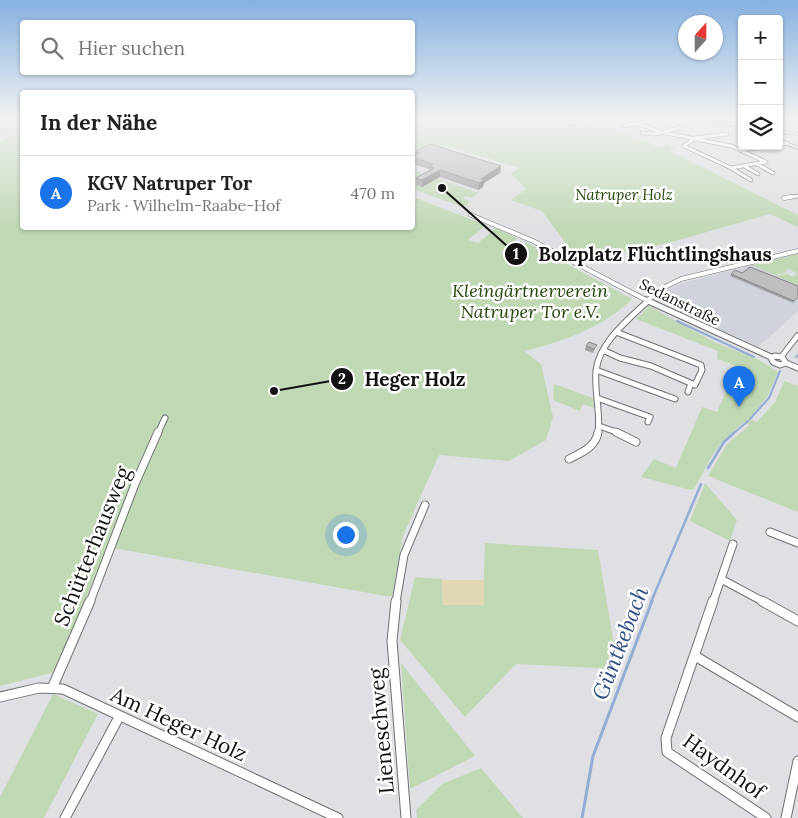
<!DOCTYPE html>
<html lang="de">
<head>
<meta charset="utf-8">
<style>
  :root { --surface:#fff; --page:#f2f2f2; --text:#202124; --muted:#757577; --line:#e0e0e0; --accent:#1a73e8 }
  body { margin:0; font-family:Lora,serif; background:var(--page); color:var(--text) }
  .controls { position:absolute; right:15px; top:15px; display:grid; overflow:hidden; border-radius:5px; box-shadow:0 1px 4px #0004 }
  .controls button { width:45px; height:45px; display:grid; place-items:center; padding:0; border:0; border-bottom:1px solid var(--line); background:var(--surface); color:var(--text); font:25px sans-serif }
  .compass { position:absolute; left:678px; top:15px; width:45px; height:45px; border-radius:50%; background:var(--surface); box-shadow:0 1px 4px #0004; rotate:21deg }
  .you { position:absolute; left:345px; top:534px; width:18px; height:18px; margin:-12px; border:4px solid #fff; border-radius:50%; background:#1a73e8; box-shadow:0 0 0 8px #1a73e833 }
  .badge { display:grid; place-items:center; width:32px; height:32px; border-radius:50%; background:var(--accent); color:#fff; font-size:16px; font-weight:700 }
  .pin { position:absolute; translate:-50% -41px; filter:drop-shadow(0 1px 2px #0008) }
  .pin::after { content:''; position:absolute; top:26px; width:18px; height:15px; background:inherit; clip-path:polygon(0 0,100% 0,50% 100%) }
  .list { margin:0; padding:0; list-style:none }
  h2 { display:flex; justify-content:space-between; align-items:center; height:65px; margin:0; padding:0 20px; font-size:21px }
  h2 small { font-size:16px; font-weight:400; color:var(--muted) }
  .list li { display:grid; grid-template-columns:32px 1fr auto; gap:15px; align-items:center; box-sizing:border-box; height:75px; padding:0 20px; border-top:1px solid var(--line) }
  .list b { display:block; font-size:19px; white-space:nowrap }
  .list p { margin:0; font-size:16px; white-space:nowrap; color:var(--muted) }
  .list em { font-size:16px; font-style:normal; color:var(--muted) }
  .icon { flex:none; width:28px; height:28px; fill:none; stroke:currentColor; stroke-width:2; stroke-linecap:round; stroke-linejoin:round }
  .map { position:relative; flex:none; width:798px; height:818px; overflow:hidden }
  .search { position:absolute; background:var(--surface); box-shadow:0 1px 4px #0004; left:20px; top:20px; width:395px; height:55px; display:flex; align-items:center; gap:12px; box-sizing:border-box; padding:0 18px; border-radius:5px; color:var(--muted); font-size:19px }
  .panel { position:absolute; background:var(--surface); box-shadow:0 1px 4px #0004; left:20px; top:90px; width:395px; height:140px; border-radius:5px }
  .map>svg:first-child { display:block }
</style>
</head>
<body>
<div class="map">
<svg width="798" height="818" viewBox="0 0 798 818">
  <rect width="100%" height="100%" fill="#dfe0e3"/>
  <path fill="#d0d3dc" d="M752,265L798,285V311L758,347L657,301L664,292L679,284Z"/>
  <path fill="#c1d8b5" d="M21,117H22V228H412L413,197L486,225L468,240L478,243L496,228L517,238L501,253L509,256L526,242L632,299C606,326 560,343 524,351L541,364L553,417L546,440L509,461L439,455L403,536L392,597L107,547L55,672L0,686V142L18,133L0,136V130L15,123Z
    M413,117H582L659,147L667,144L677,148L670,151L798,215V227L770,214L668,243L607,255L583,263L579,261L542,211L511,200L526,189L511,174L519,168L447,146L413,153Z
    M412,170L479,193L471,198L466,196L463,198L471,202L463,207L413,189Z
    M798,254V285L776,276L787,274L793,277L797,273L788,269L784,272L785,273L775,275L752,265Z
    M649,306L714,342L759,360L778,372L767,397L749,419L757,422L775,402L784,381L798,386V512L708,476L727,444L750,425L744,422L723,441L712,456L694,489L691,490L641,477L654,459L676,468L702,407L717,412L737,366L717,359L718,351L636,319Z
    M554,384L593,398L594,408L583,404L580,411L553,400Z
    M705,483L737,520L730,541L690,521Z
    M485,543L598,550L618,669L516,664L465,717L400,640L415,577L442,579L443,605H483Z
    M401,663L475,756L410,789Z
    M53,694L98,714L44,818H0V797Z
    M481,768L523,818H417L416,810L442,784Z"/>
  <path fill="#e1d7b2" d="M442,580H484V605H443Z"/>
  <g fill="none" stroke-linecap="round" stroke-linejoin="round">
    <path stroke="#94acd4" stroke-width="2" d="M677,321L754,357
      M796,357L798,355
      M750,419L769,398L780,371
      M734,433L748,421"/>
    <path stroke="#94acd4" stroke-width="2.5" d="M708,468L724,442L735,432
      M651,602L701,484"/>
    <path stroke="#94acd4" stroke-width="3" d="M582,818L593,756L652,601"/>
    <defs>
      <path id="minor-far4" d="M572,123L604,117
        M638,124L661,132L731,146L766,162
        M624,126L654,120
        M642,133L656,134L679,128
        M727,134L695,138L684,146L731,168L751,180
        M779,145L787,143
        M743,150L769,146
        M757,164L773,173
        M744,166L758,174
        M731,168L766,162
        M784,198L798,196"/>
      <path id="minor-far3" d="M784,198L791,197
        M471,215L533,241L648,301
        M647,301L659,290L681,279L798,251"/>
      <path id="minor-far2" d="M646,300L771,357
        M603,350L620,358L651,366L695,385L702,370L701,365L616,332
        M775,356L782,357L786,363L780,365L773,362L771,358Z
        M786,363L798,368
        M596,370L675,399
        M688,392L691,383
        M597,398L650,417L648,422
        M599,426L619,433
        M158,433L165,418
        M598,433C601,413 594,392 596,371C599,342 629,319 649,300"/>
      <path id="minor-far1" d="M616,432L636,442
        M569,459C581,453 596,447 598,432
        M770,532L798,543
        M733,544L721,579L764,602
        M90,602L135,484L158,432
        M396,602L404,555L425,505
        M713,602L721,579"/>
      <path id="minor" d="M396,601L392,641L406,818
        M713,601L666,738L667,752L766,818
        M762,601L798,621
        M695,656L798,717
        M53,686L90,601
        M0,697L39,688L63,689L338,818
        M65,818L119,717
        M786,818L798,761"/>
      <path id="tertiary" d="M736,117L742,118V120L737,118Z
        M779,139L798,147V149L779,141Z
        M798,333V339L783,358H779L778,357L779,356L796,334Z"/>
      <path id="secondary" d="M687,117H695L742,125V127Z
        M779,130L798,133V135L779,132Z"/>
    </defs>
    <use href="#minor-far4" stroke="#6f7072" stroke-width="4.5"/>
    <use href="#minor-far3" stroke="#6f7072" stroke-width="5"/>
    <use href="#minor-far2" stroke="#6f7072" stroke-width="7"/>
    <use href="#minor-far1" stroke="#6f7072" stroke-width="9"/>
    <use href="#minor" stroke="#6f7072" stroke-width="11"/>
    <use href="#tertiary" stroke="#6f7072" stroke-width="2"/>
    <use href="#secondary" stroke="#6f7072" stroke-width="1"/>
    <use href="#minor-far4" stroke="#fff" stroke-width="3"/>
    <use href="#minor-far3" stroke="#fff" stroke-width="4"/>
    <use href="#minor-far2" stroke="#fff" stroke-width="5"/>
    <use href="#minor-far1" stroke="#fff" stroke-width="7"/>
    <use href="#minor" stroke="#fff" stroke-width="9"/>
    <use href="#tertiary" fill="#fff" fill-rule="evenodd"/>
    <use href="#secondary" fill="#fff" fill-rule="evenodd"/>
  </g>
  <path fill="#a4a4a7" d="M415,152L501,166L500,173L484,183L483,187L478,190L440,177L422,187L416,185V178L429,171V169L412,164V157L415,155Z
    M742,273L798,286V297L793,303L730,276L731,274Z
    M586,346L595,349L593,353L585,350Z"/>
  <path fill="#868688" d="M501,166L500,173L484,183L483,187L478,190L479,183L481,179Z
    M440,170V177L422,187V180Z"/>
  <path fill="#bfbfc2" stroke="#868688" d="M430,144L501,166L481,179L484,180L479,183L440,170L422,180L416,178L434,168L429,167L433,164L412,157L419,153L415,152Z
    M750,267L798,286V297L794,301L731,274L735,270L742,273Z
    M589,342L597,345L594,349L586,346Z"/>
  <linearGradient id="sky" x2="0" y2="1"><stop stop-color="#86b1e0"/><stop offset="0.51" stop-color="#f1f1f2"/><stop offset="1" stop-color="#f1f1f2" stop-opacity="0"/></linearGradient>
  <rect width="798" height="231" fill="url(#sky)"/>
  <g text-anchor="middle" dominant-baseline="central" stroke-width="5" stroke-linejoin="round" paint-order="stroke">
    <g font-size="15" font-style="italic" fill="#254609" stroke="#fff">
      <text x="624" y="194">Natruper Holz</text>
    </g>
    <g font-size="15" fill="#121213" stroke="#fff">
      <text transform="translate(680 302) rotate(26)">Sedanstraße</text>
    </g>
    <g font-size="18" font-style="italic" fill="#254609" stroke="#fff">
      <text x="530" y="290">Kleingärtnerverein<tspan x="530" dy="21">Natruper Tor e.V.</tspan></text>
    </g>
    <g font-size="21" fill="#121213" stroke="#fff">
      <text transform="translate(92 546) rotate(-68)">Schütterhausweg</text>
      <text transform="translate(179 724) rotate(25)">Am Heger Holz</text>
      <text transform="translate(381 731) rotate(-95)">Lieneschweg</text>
      <text transform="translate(724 766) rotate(36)">Haydnhof</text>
    </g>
    <g font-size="22" font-style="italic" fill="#325085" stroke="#fff">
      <text transform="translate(620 643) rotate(-69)">Güntkebach</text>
    </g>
  </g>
  <path fill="none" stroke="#121213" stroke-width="2" d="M442 188L516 254M274 391L342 379"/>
  <g fill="#121213" stroke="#fff" stroke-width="2">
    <circle cx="442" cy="188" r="5"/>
    <circle cx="274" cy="391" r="5"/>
    <circle cx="516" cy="254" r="12"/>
    <circle cx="342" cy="379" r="12"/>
  </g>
  <g font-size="15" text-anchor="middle" font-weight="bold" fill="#fff">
    <text x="516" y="259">1</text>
    <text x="342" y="384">2</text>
  </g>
  <g font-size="19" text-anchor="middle" font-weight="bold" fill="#121213" stroke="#fff" stroke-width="5" stroke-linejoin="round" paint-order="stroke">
    <text x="655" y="261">Bolzplatz Flüchtlingshaus</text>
    <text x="415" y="386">Heger Holz</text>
  </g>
</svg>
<div class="controls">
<button>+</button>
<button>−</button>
<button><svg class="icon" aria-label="layers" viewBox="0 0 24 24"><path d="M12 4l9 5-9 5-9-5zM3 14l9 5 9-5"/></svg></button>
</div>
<svg class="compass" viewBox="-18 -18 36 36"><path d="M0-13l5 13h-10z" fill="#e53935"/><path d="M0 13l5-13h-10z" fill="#757577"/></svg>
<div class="you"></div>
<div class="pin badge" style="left:739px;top:407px">A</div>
<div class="search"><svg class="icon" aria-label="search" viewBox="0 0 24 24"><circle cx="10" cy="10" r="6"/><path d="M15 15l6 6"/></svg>Hier suchen</div>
<section class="panel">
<h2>In der Nähe<small></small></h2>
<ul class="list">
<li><span class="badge">A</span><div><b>KGV Natruper Tor</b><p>Park · Wilhelm-Raabe-Hof</p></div><em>470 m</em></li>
</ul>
</section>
</div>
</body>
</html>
